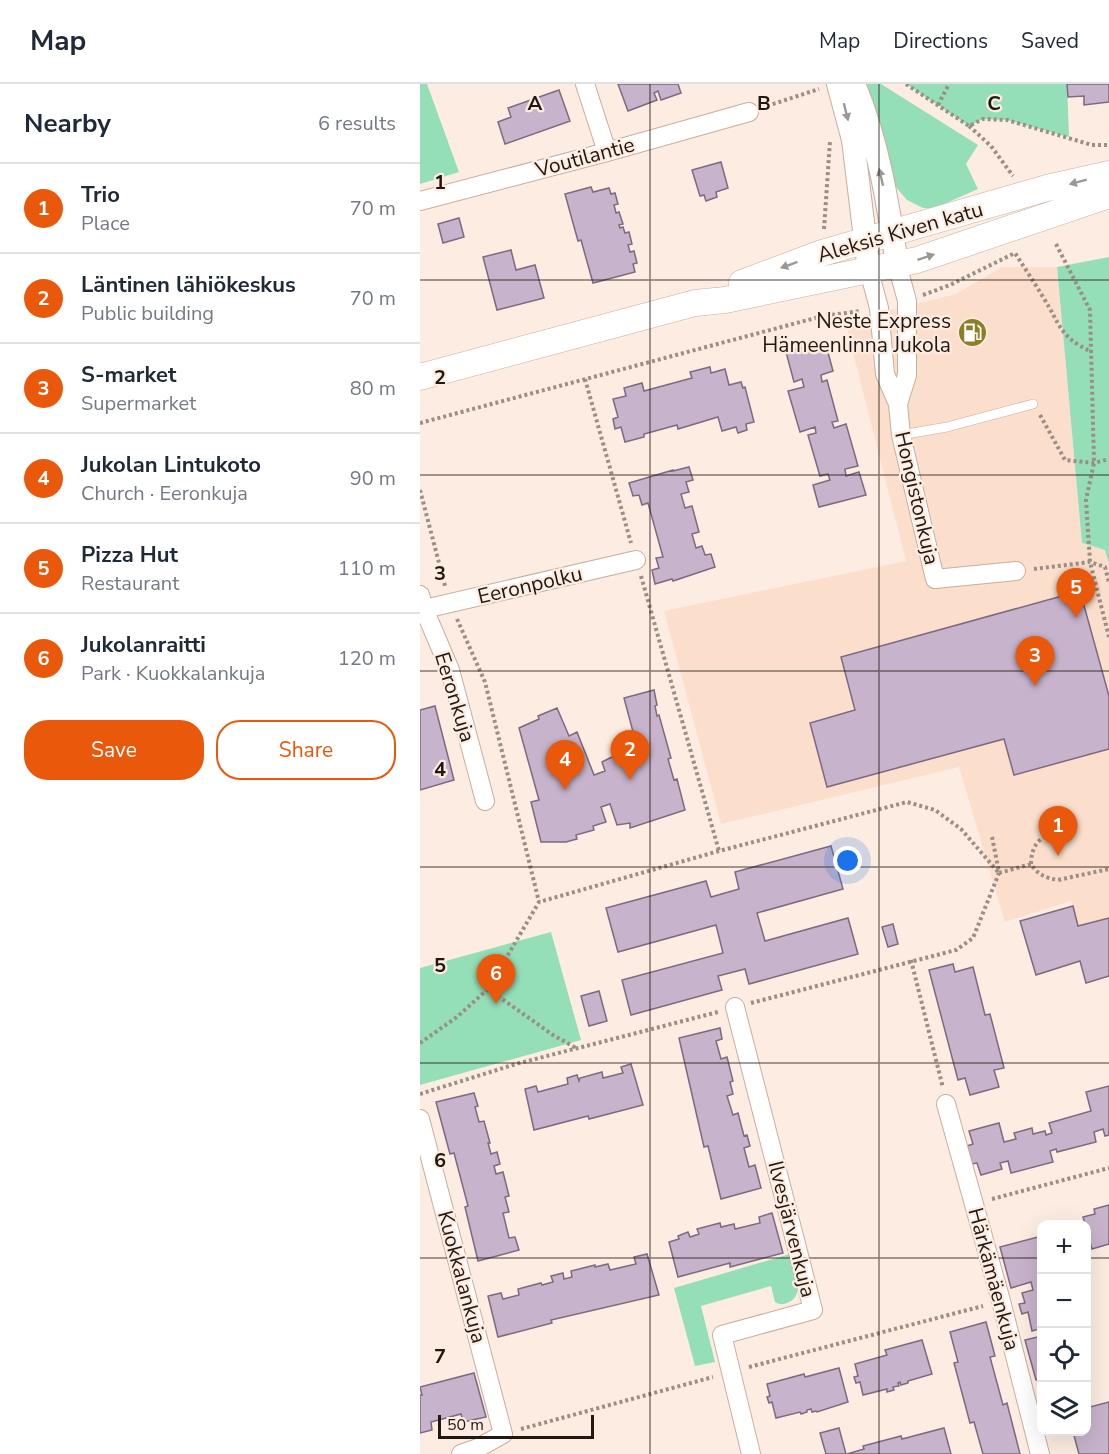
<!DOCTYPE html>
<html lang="en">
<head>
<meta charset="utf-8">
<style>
  :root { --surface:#fff; --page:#f6f6f7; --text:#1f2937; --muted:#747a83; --line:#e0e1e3; --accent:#ea580c }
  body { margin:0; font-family:"Nunito Sans",sans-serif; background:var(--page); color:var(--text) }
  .controls { position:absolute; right:18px; bottom:18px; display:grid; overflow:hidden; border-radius:12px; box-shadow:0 6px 24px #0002 }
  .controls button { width:54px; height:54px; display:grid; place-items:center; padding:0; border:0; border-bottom:2px solid var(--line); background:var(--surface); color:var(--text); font:30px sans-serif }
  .scale { position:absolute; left:18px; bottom:15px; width:156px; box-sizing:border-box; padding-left:6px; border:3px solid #211811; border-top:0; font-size:16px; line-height:21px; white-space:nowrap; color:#211811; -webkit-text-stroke:4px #fdece1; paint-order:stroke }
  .you { position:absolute; left:428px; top:777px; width:21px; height:21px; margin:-15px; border:4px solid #fff; border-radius:50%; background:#1a73e8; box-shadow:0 0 0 9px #1a73e833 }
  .badge { display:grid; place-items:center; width:39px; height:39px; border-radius:50%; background:var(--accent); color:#fff; font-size:20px; font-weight:700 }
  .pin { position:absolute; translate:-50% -50px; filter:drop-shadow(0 2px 3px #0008) }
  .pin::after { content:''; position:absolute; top:32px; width:21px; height:18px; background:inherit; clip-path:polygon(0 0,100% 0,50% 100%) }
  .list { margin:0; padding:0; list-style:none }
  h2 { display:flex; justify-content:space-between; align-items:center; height:78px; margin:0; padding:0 24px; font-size:26px }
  h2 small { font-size:20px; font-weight:400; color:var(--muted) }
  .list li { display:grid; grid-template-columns:39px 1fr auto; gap:18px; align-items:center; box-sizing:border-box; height:90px; padding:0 24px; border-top:2px solid var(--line) }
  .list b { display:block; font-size:22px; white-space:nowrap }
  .list p { margin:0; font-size:20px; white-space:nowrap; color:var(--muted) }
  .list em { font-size:20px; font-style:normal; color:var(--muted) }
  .actions { display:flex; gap:12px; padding:18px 24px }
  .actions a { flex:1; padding:14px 0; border:2px solid var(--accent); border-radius:24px; text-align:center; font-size:21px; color:var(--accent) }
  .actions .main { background:var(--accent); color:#fff }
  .icon { flex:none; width:33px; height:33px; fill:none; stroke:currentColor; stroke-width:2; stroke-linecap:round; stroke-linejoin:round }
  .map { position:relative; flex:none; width:689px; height:1370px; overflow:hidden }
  header { display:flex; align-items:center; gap:36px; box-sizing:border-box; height:84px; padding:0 30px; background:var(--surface); border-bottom:2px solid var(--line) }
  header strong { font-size:28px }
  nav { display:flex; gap:33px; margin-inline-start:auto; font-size:21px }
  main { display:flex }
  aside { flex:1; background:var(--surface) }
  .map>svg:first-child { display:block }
</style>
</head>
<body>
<header>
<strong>Map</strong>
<nav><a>Map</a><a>Directions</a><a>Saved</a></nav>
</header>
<main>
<aside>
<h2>Nearby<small>6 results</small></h2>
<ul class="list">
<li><span class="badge">1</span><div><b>Trio</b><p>Place</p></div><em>70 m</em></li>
<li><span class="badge">2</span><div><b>Läntinen lähiökeskus</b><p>Public building</p></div><em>70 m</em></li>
<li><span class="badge">3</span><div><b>S-market</b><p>Supermarket</p></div><em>80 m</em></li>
<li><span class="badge">4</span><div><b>Jukolan Lintukoto</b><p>Church · Eeronkuja</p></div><em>90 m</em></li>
<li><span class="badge">5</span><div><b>Pizza Hut</b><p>Restaurant</p></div><em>110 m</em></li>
<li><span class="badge">6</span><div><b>Jukolanraitti</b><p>Park · Kuokkalankuja</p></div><em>120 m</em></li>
</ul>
<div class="actions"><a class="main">Save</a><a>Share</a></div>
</aside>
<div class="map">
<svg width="689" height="1370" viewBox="0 0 689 1370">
  <rect width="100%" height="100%" fill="#fdece1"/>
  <path fill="#fbdfcc" d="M582,183H637L662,459L685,466L689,480V834L658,842L651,817L585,838L539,683L301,740L244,527L486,477L425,237L536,210Z"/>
  <path fill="#95dfb8" d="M0,0H7L39,88L0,100Z
    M447,0H461L558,61L546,80L558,105L515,124H503L487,116L475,102Z
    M486,0H647L649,53L587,36L563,35L549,42Z
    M689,173V480L685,466L662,459L637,183Z
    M131,848L161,956L0,1001V884Z
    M370,1170C374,1185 386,1210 369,1218C363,1221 360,1221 355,1218L351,1202L281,1222L295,1278L275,1282L254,1204Z"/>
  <path fill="#c7b3cb" stroke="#7c6a80" stroke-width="1.5" d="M198,0H258L261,9L241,16L238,7L234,9L237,16L208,27Z
    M647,0H689V18L664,21V12L648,13Z
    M139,6L150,37L85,60L78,38L91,33L88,24Z
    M301,78L308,104L296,108L297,113L286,117L284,111L280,112L272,86Z
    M171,103L173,108L189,104L191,110L195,109L198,120L194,121L196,129L199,128L203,140L199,141L200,144L203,143L205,149L209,148L212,160L208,161L210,168L214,167L217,179L213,180L215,188L173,199L161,156L158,157L145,110Z
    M39,134L44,153L23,159L18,140Z
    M91,166L96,186L115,181L124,214L77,226L63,173Z
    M405,257L413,287L401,291L402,298L407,296L418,337L412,338L414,344L426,340L438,382L425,385L426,392L439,388L446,411L399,423L393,401L410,396L408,390L400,392L388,351L396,349L395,343L380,348L368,307L384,303L382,295L374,298L366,268Z
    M290,283L291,289L305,285L309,301L321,298L323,304L325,303L334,338L326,340L327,346L318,349L316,343L302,347L298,333L258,345L257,341L224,350V353L205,358L201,343L195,345L193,335L198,333L193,315L206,312L204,304L222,299L224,307L272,294L270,288Z
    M269,383L273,396L266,398L269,408L261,410L265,424L272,422L279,448L272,450L276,464L282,462L285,471L291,470L295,483L253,497L252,495L235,500L232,486L239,484L236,474L243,473L228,419L222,421L219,411L213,412L209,399L253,386V387Z
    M660,507L689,612V665L594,691L584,655L407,703L390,639L435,626L421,573Z
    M234,606L237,621L235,622L237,632L239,631L251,674L248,675L254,696L257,695L265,726L210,744V739L197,741L190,720L181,723L186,738L173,742L174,746L156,751L157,755L146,758H121L111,718L119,716L99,644L119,635L118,632L137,624L149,652L157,648L174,691L185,687L182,678L196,671L194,665L216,659L204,614Z
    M15,622L34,696L0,706V626Z
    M411,762L423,805L337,829L345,857L428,834L438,870L329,900L325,885L298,892L302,906L211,931L202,896L303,869L296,841L198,868L186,824L286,797L291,813L319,805L315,788Z
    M653,822L658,842L689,834V892L666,899L660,877L616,891L600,837Z
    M473,840L478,860L468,863L462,843Z
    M533,880L535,888L553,883L565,931L570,930L584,984L574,986L579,1003L550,1011L545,994L538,996L509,886Z
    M179,907L187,937L169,942L161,912Z
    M300,944L302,955L296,957L301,975L307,973L313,997L310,998L313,1010L307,1012L313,1031L318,1029L324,1052L327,1051L330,1062L324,1064L329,1083L335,1081L341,1104L301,1115L288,1062L284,1063L259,954Z
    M211,980L223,1021L169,1035L168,1032L114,1046L105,1005L116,1002L118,1008L148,1000L147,994L157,991L159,997L160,994L182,988L183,994L203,989L201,983Z
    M689,1002V1051L685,1052L683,1045L674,1048L676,1058L637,1068L636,1065L630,1067L633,1078L591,1089L588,1077L580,1079L582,1085L561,1091L557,1079L552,1080L547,1062L553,1060L549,1047L579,1039L584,1058L596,1055L594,1049L612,1044L613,1050L625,1047L626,1051L632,1049L629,1039L671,1027L666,1008Z
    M54,1009L58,1022L55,1023L59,1038L64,1037L70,1059H68L71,1070L77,1068L80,1080L74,1082L76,1090L83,1088L89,1112L85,1113L89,1128L83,1129L89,1154L95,1153L99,1166L58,1177L45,1123L48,1122L34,1069L30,1070L16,1018Z
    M689,1121V1160L672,1165L663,1133L675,1130L674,1125Z
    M352,1129L363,1169L310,1183V1179L258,1193L249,1158L259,1155L258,1152L268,1148L270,1153L279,1150L277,1145L300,1139L301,1143L314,1140L315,1145L340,1139L339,1133Z
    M622,1152V1244L612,1247L608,1228L602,1230L599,1220L605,1219L602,1209L613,1206L611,1198L591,1204L580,1163Z
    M227,1170L239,1211L131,1236L132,1239L78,1253L68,1212L81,1209L83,1215L99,1211L98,1205L121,1199L122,1201L133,1198L131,1192L143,1189L144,1195L152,1193L151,1187L175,1181V1183L188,1180L190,1186L216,1180L214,1173Z
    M566,1238L575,1272L570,1273L583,1321L587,1319L600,1370H563L554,1338L550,1339L534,1279L538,1278L530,1248Z
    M622,1252V1295L616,1296L605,1256Z
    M502,1256L512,1290L488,1297V1299L481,1301L480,1298L478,1299L479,1302L473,1303L474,1306L467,1308V1305L443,1311L440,1298L436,1299L434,1293L438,1292L435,1280L467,1271L465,1266Z
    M419,1284L428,1318L397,1328L396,1327L392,1328L391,1325L387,1326V1328L381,1330L380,1328L356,1334L352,1318L349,1319L347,1313L350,1312L347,1300L384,1290L385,1293Z
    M54,1289L66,1333L43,1338L41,1330L11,1338L12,1346L0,1349V1311H2L0,1303Z
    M689,1318V1370H659L653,1348H666V1324Z
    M419,1344L426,1370H406L400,1349Z
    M524,1344L531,1370H427L444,1365L443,1362L481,1352L482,1355Z"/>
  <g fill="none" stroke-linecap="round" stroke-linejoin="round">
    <defs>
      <path id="service" d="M481,351L527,343L613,320"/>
      <path id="minor" d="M165,0L187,68
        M0,117L187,68L329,28
        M477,180L487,217V291L478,320
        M449,187L459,224L465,290L478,320L481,351L515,495L596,487
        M0,511L4,525L30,586L65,717
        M0,526L216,476
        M315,923L393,1226L302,1251L331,1370
        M526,1020L581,1217L620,1370
        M0,1035L83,1350L58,1364L41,1370"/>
      <path id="tertiary" d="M418,0L433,56L449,187
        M434,0C458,56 468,120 477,180"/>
      <path id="secondary" d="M322,199L402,169L627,104L689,90
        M0,293L275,219L305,216L497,176L689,111"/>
    </defs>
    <use href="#service" stroke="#c9ae9c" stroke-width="10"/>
    <use href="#minor" stroke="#c9ae9c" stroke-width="20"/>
    <use href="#tertiary" stroke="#c9ae9c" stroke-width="24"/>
    <use href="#secondary" stroke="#c9ae9c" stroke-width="27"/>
    <path stroke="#9b8e85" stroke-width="4" stroke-dasharray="3 3" stroke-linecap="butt" d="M486,0L549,42L563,35L587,36L672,61H689
      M518,21L529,0
      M347,22L399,5
      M549,42L571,62L593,92
      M404,145L410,57
      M636,160L670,226L674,379L666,416L670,478L689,553
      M503,211L530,201L595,169C604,183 614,198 623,213C641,241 638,252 672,268
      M165,295L211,459
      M620,331L645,376L674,379L689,375
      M0,339L403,232L441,227
      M0,406L25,502
      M614,485L670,478L685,483L689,499
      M221,492L299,767
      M37,535L65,598L119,818
      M572,753L579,788
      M611,780C611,764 618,753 634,749
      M579,789L611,780C617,790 625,794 638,796L689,785
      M491,876L523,1004
      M68,905L133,951L156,964
      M331,919L536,866L553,854L579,789
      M0,959L37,933L68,905L119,818L299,767L487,718L515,726L541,745L579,789
      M0,1010L96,980L298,928
      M572,1115L689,1084
      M329,1283L563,1222
      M101,1345L293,1293"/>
    <use href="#service" stroke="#fff" stroke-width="9"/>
    <use href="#minor" stroke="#fff" stroke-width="18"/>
    <use href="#tertiary" stroke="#fff" stroke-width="22"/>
    <use href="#secondary" stroke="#fff" stroke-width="26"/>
  </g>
  <defs><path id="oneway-solid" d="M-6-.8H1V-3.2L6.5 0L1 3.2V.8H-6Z" transform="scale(1.5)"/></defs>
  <g fill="#9b9794">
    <use href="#oneway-solid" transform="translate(426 28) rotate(76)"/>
    <use href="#oneway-solid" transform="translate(461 93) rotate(-103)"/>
    <use href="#oneway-solid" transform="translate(658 98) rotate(165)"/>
    <use href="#oneway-solid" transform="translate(506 173) rotate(-18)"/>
    <use href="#oneway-solid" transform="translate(369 181) rotate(160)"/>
  </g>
  <path fill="none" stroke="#211811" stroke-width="1.5" stroke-opacity="0.55" d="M230,0V1370M459,0V1370M0,196H689M0,391H689M0,587H689M0,783H689M0,979H689M0,1174H622M666,1174H689"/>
  <defs>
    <symbol id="fuel-disc" viewBox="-11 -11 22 22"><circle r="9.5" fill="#8c7f25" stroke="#fdece1"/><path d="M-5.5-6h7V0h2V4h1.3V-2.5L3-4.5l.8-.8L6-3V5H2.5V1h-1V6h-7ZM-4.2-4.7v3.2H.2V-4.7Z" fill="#fff"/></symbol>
  </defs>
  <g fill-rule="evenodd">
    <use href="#fuel-disc" x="536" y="232" width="33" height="33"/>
  </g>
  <g text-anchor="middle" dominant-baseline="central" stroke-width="4.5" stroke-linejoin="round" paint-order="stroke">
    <g font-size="21" fill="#211811" stroke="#fdece1">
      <text transform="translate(165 73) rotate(-15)">Voutilantie</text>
      <text transform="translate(480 148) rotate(-16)">Aleksis Kiven katu</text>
      <text transform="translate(497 414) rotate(77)">Hongistonkuja</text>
      <text transform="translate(110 501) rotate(-13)">Eeronpolku</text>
      <text transform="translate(35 613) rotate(73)">Eeronkuja</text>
      <text transform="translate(372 1145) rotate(76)">Ilvesjärvenkuja</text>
      <text transform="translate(42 1193) rotate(75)">Kuokkalankuja</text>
      <text transform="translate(574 1195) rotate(75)">Härkämäenkuja</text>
    </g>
    <g font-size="21" fill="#211811" stroke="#fdece1" text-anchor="end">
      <text x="531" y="237">Neste Express<tspan x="531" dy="24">Hämeenlinna Jukola</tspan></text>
    </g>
  </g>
  <g font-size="20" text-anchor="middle" font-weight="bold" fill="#211811" stroke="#fdece1" stroke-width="4.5" stroke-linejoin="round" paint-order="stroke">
    <text x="115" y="26">A</text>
    <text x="344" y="26">B</text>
    <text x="574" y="26">C</text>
    <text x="20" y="105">1</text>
    <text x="20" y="300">2</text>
    <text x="20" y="496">3</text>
    <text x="20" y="692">4</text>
    <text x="20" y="888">5</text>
    <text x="20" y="1083">6</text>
    <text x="20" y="1279">7</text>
  </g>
</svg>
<div class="controls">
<button>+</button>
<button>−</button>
<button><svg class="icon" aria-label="locate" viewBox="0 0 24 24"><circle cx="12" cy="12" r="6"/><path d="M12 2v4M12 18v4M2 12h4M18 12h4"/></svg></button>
<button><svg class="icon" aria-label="layers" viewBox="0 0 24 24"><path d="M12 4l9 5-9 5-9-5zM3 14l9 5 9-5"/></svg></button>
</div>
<div class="scale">50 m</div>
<div class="you"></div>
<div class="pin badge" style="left:638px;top:772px">1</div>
<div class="pin badge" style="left:210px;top:696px">2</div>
<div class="pin badge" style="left:615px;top:602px">3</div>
<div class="pin badge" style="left:145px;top:706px">4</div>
<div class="pin badge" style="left:656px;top:534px">5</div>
<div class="pin badge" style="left:76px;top:920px">6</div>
</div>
</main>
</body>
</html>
